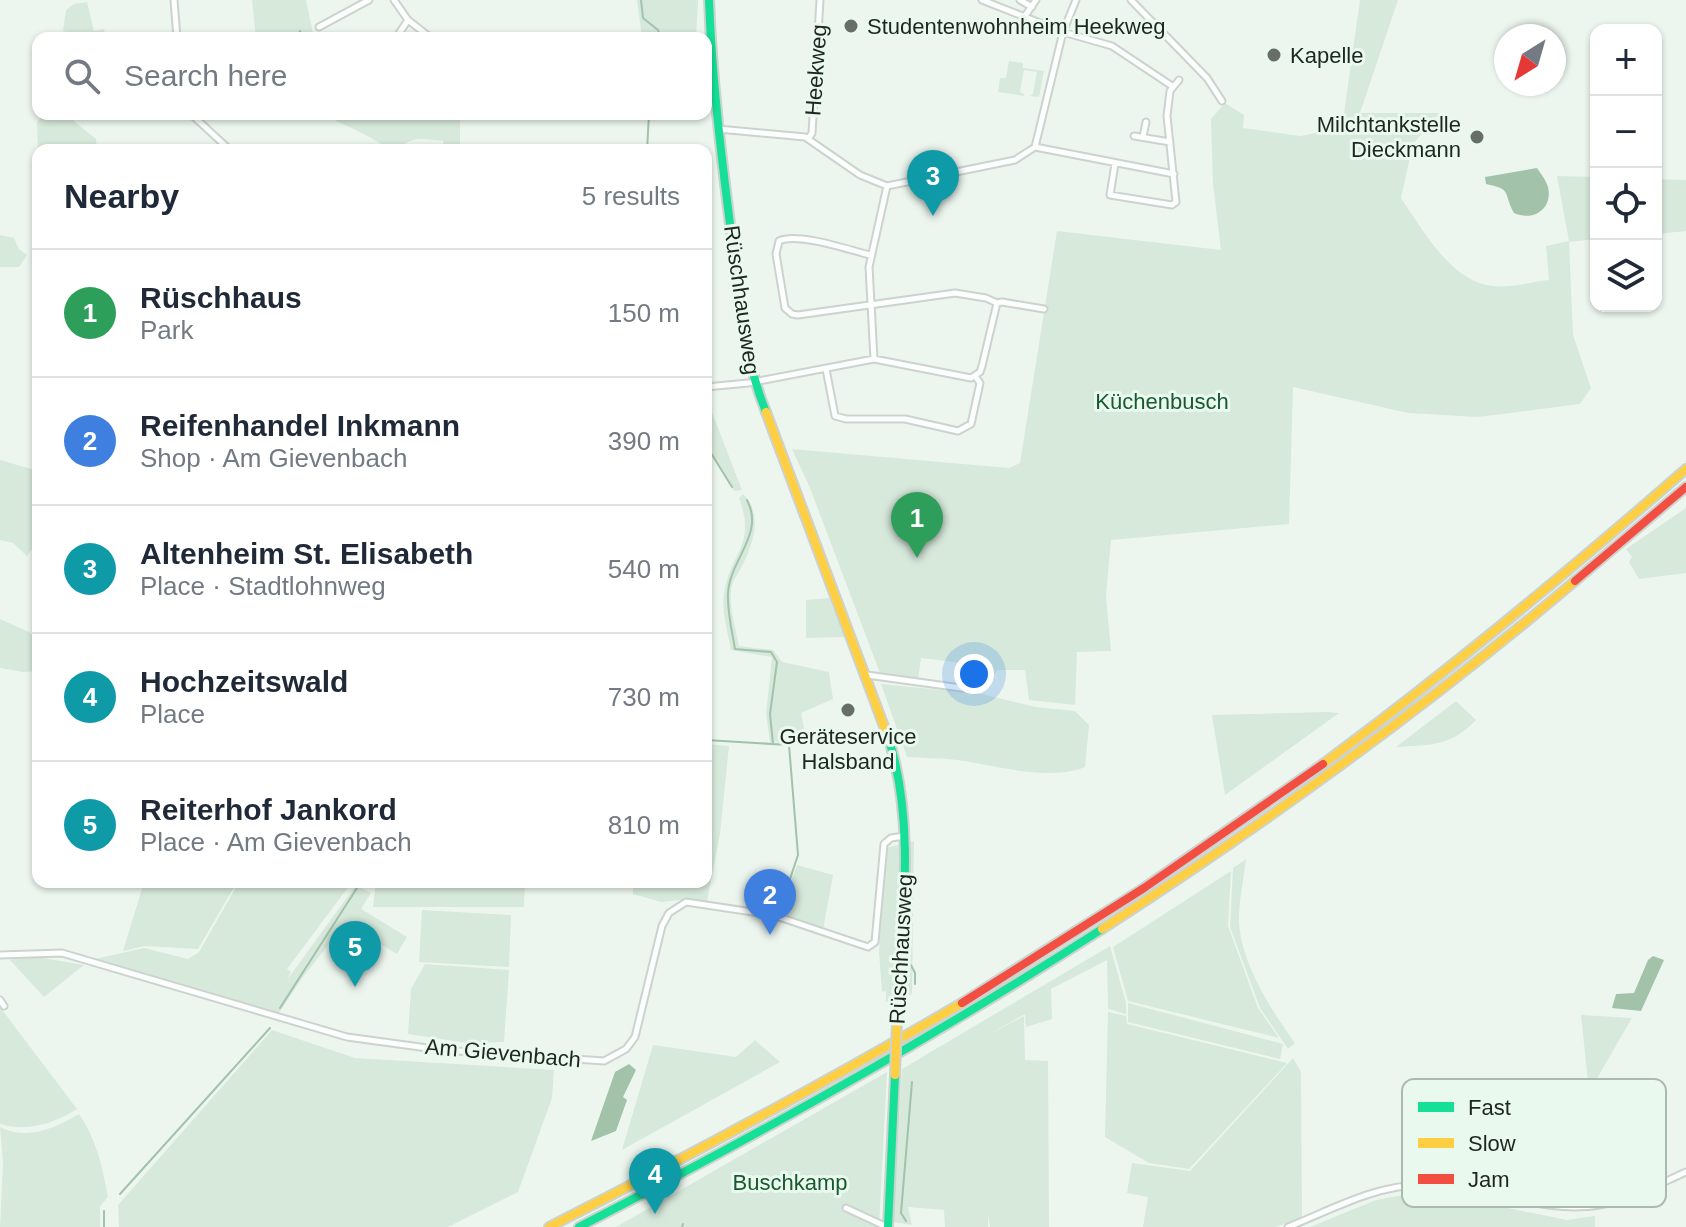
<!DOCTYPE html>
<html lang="en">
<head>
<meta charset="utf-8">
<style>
  :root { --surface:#fff; --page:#f6f6f7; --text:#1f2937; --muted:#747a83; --line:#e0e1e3; --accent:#d93025 }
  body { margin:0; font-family:Helvetica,sans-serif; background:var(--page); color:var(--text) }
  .controls { position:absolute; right:24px; top:24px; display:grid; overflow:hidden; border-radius:16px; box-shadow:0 2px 6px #0004 }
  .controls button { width:72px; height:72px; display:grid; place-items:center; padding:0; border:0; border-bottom:2px solid var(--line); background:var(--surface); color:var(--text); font:40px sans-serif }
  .compass { position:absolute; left:1494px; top:24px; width:72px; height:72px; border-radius:50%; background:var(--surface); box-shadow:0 2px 6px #0004; rotate:217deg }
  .you { position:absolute; left:974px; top:674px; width:28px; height:28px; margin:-20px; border:6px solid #fff; border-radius:50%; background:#1a73e8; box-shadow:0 0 0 12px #1a73e833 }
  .badge { display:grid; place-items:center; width:52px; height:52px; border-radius:50%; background:var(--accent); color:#fff; font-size:26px; font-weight:700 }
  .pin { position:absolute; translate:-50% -66px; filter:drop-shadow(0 2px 4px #0008) }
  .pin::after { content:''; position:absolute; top:42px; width:28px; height:24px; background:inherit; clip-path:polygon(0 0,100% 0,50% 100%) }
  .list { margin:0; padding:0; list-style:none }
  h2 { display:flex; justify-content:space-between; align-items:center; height:104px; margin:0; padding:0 32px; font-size:34px }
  h2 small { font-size:26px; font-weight:400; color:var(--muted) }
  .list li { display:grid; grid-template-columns:52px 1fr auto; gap:24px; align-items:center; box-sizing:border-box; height:128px; padding:0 32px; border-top:2px solid var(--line) }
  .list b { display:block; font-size:30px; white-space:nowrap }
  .list p { margin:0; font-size:26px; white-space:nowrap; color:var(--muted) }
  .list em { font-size:26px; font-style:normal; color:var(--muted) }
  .icon { flex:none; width:44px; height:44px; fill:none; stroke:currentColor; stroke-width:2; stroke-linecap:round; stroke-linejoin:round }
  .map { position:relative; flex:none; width:1686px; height:1227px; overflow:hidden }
  .search { position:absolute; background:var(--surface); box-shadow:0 2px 6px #0004; left:32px; top:32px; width:680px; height:88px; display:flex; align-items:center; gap:20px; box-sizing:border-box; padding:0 28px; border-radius:16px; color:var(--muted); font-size:30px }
  .panel { position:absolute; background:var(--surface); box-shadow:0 2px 6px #0004; left:32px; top:144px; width:680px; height:744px; border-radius:16px }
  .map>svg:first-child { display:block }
</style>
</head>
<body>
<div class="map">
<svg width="1686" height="1227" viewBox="0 0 1686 1227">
  <rect width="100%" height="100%" fill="#ecf6ef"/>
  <path fill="#d7e9db" d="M252,0H306L314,38H256Z
    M637,0H698L696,38H642Z
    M1360,0H1398L1360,113H1440L1413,144L1401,198C1423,230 1451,282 1493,286C1510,288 1532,282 1549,280L1546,246L1569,241L1557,176L1596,177V239L1569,242L1573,335L1591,388L1580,404L1478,417L1408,413L1293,387L1289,524L1111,540L1106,596L1111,651L1077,652L1075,705L1029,700L1025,670H998L980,689L960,685L962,663L921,658L918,679L880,673L810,488L792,449L1009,468L1020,463L1057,231L1221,250L1213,184L1211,119L1225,103L1244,115L1243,128L1301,136L1342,127Z
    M87,2L94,31L104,29L106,38H87L63,31L66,10L74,4Z
    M1009,61L1023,63V68L1044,71L1039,97L1030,96L1033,94L1037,72L1024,70L1020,92L1024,94V96L998,92L1000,78H1006Z
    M44,114H65L96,139L97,150H38L37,122Z
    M323,114H460V150H444L443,141C425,139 411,135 398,150H388C380,139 338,123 323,114Z
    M1656,179L1686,180V231L1656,234Z
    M0,235L14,238L19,249L27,255L19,267H0Z
    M706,397L742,490L734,491L706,444Z
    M0,460L38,471V541L27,556L13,543L0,540Z
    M743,494C764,515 753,545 741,568C737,575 731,583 731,591C729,608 736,629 739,646L773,650L782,662L829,672L833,699L801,713L805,733L791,743L770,742L766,714L772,657L731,650C728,633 721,611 724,594C730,552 757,546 739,498Z
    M1686,508V573L1639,579L1629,562L1632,557L1626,549Z
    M829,598L845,637L806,638V600Z
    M0,619L29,632L36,639L38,636V671L23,672L0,668Z
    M881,684L982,694L1036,707L1075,711L1089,725L1085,767C1049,782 994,765 957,760C940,758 923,758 907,757Z
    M1456,701L1476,720C1451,746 1432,745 1396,747Z
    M1326,712L1339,713L1225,795L1212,715Z
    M706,744L729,746L720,834L707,901L690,899L661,902L633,894V882H706Z
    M914,841L912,994L886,1002V991L882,992L879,953L886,848Z
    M1246,859C1244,877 1240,896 1239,914C1237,957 1271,1010 1295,1043L1288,1049L1260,1008L1230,927L1233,868Z
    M797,865L833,875L823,930L772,913L790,884Z
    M1231,871L1228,926L1258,1008L1279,1038L1128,1001L1113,947Z
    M144,882H237L198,949L145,946L123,951Z
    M239,882H352L287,969L291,972L287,980L356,885L371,893L361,909L407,937L397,954L351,926L355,918L350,925L346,923L302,978L279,1013L95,959L144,948L188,959L199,952Z
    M376,882H525L524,907H373Z
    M422,910L511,915L509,967L419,962Z
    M1110,946L1126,1003V1014L1108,1009L1107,960L1051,989L1052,1019L1026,1027L1025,1014L988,1035L1024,1016L1025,1060L1048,1061L1049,1227H990L988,1214V1227H945L944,1210L908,1207L912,1225L893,1222L902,1069Z
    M31,956L84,965L44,997L10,960Z
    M425,964L509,970L504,1042L467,1043L408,1034L411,989Z
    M1128,1003L1283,1044L1280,1059L1128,1022Z
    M0,1007L77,1109C53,1124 27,1132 0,1124Z
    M1108,1012L1126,1016L1127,1024L1287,1063L1189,1169L1149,1163L1105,1137Z
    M1581,1015L1632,1018L1589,1092Z
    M272,1030L355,1058L554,1070L552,1098L518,1192L448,1227H119L118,1205Z
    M755,1040L780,1062L622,1150L653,1045L736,1057Z
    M1293,1058L1301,1072L1302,1217L1276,1227H1143L1148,1197L1127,1193L1132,1163L1190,1171Z
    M887,1072L879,1227H616Z
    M79,1114C96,1138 103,1169 108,1197L100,1206V1227H0L3,1162L0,1127C26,1141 56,1128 79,1114Z
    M1403,1195L1498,1206L1567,1220L1595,1216V1227H1310L1376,1200Z"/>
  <path fill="#a2c2aa" d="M1537,168C1541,174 1546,180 1548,187C1553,208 1534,222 1514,213C1503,194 1513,189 1486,184L1485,177Z
    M1653,956L1664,960L1641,1011L1612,1008L1616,994L1634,993L1648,960Z
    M629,1064L636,1070L623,1097L627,1100L616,1131L591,1141L615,1072Z"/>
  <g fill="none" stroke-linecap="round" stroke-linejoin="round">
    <path stroke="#a2c2aa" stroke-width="2" d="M641,0L643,18L658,30L661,38
      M300,31L303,38
      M647,150L649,114
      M706,445L732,487
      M747,500C765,534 730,559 728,593C727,611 732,631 735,649L771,652L777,662L770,714L773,744
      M706,740L789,745L798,855L788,885L775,908
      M911,965L915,973V984
      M280,1008L357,888
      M120,1194L270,1028
      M104,1211V1227
      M906,1221L901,1213L912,1082
      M682,1227L683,1224"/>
    <defs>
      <path id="street" d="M174,0L177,38
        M394,0L408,20L431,38
        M982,0L1063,32L1112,46L1172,86
        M1020,0L1032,7
        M1131,0L1207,78L1222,101
        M1025,16L1036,0
        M319,27L369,0
        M396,38L408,20
        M191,114L230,150
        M718,129L805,137L860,175L887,186L1015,160L1035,147L1063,32L1076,0
        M1134,136L1170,142
        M1143,137L1146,122
        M808,139L812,133L820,0
        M1035,147L1174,174
        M1115,164L1110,195L1172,205L1176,202L1167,116L1170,91L1179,80
        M870,255C849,250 798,232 779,241L776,254L785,308L792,314L798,315L955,293L986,298L997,303L1002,302L1044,309
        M874,359L869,267L887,186
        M826,369L835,416L846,419H905L958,431L971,424L980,383L975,376
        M706,387L748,383L874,359L971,378L980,372L982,366L997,303
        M867,675L976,690
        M0,955L62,953L347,1037L442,1050L604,1061L626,1049L635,1037L662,926L669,913L686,902L773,915L868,947L875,942L884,844L891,838L905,836
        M0,1000L4,1006
        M846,1208L887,1227
        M1288,1227C1331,1210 1375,1185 1422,1185C1482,1184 1540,1215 1600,1205C1629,1200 1659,1184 1686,1172"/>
      <path id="fast" d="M709,0C712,79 721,154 731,232C738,293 743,355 766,412
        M888,737C917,825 901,929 897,1020
        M579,1227C758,1135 933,1038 1102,929
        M888,1227L895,1075"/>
      <path id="slow" d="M766,412L888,737
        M1323,764C1449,671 1568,572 1686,469
        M1102,929C1266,823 1426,707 1575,581
        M549,1227C689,1156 827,1082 962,1003"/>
      <path id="jam" d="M1575,581L1686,487
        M962,1003L1144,888L1323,764"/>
    </defs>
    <use href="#street" stroke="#ccd3ce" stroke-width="9"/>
    <use href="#fast" stroke="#ccd3ce" stroke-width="12"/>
    <use href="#slow" stroke="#ccd3ce" stroke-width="12"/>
    <use href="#jam" stroke="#ccd3ce" stroke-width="12"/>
    <use href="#street" stroke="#fcfefd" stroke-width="5"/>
    <use href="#fast" stroke="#16e098" stroke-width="8"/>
    <use href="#slow" stroke="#ffcf43" stroke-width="8"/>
    <use href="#jam" stroke="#f24e42" stroke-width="8"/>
    <defs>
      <path id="slow-bridge" d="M895,1075L897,1020"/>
    </defs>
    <use href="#slow-bridge" stroke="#ccd3ce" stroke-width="12" stroke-linecap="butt"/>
    <use href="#slow-bridge" stroke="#ffcf43" stroke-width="8"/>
  </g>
  <g fill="#676e69" stroke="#e9f9ed" stroke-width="3">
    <circle cx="851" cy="26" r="8"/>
    <circle cx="1274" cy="55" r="8"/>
    <circle cx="1477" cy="137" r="8"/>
    <circle cx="848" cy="710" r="8"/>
  </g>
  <g text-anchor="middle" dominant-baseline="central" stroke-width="6" stroke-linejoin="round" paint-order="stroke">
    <g font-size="22" fill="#1f2521" stroke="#e9f9ed" text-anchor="start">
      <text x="867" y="26">Studentenwohnheim Heekweg</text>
      <text x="1290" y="55">Kapelle</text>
      <text x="1461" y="124" text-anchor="end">Milchtankstelle<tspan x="1461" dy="25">Dieckmann</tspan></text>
      <text x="848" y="736" text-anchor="middle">Geräteservice<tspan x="848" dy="25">Halsband</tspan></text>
    </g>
    <g font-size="22" fill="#1f2521" stroke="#e9f9ed">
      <text transform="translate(816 70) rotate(-86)">Heekweg</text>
      <text transform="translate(742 300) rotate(82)">Rüschhausweg</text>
      <text transform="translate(901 949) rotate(-87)">Rüschhausweg</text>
      <text transform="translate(503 1053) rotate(5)">Am Gievenbach</text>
    </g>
    <g font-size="22" fill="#185930" stroke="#e9f9ed">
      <text x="1162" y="401">Küchenbusch</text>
      <text x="790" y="1182">Buschkamp</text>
    </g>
  </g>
  <rect x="1402" y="1079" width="264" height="128" rx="12" fill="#e9f9ed" stroke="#acb9b0" stroke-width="2"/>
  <rect x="1418" y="1102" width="36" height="10" fill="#16e098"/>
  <rect x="1418" y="1138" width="36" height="10" fill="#ffcf43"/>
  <rect x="1418" y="1174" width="36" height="10" fill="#f24e42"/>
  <g font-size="22" fill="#1f2521">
    <text x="1468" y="1115">Fast</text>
    <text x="1468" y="1151">Slow</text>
    <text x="1468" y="1187">Jam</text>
  </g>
</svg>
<div class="controls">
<button>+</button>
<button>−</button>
<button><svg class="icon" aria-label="locate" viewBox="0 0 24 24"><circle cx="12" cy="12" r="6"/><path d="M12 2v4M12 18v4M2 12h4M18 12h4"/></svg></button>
<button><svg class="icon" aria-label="layers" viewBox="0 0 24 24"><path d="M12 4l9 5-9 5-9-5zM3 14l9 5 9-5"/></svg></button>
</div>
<svg class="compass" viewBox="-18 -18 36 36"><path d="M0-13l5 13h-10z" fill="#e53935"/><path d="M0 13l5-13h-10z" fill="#747a83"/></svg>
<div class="you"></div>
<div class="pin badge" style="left:917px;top:558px;background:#2e9e5b">1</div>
<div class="pin badge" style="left:770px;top:935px;background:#3f7fe0">2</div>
<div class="pin badge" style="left:933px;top:216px;background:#0f9aa8">3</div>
<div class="pin badge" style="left:655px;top:1214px;background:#0f9aa8">4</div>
<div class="pin badge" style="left:355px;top:987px;background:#0f9aa8">5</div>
<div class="search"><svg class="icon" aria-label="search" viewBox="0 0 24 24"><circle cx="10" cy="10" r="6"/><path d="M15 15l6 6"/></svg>Search here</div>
<section class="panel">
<h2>Nearby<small>5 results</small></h2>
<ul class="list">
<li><span class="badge" style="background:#2e9e5b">1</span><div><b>Rüschhaus</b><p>Park</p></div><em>150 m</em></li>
<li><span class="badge" style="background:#3f7fe0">2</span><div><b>Reifenhandel Inkmann</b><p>Shop · Am Gievenbach</p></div><em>390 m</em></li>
<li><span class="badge" style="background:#0f9aa8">3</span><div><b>Altenheim St. Elisabeth</b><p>Place · Stadtlohnweg</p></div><em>540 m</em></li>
<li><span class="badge" style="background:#0f9aa8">4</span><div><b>Hochzeitswald</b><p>Place</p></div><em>730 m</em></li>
<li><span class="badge" style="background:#0f9aa8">5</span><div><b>Reiterhof Jankord</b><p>Place · Am Gievenbach</p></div><em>810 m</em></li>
</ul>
</section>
</div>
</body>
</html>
